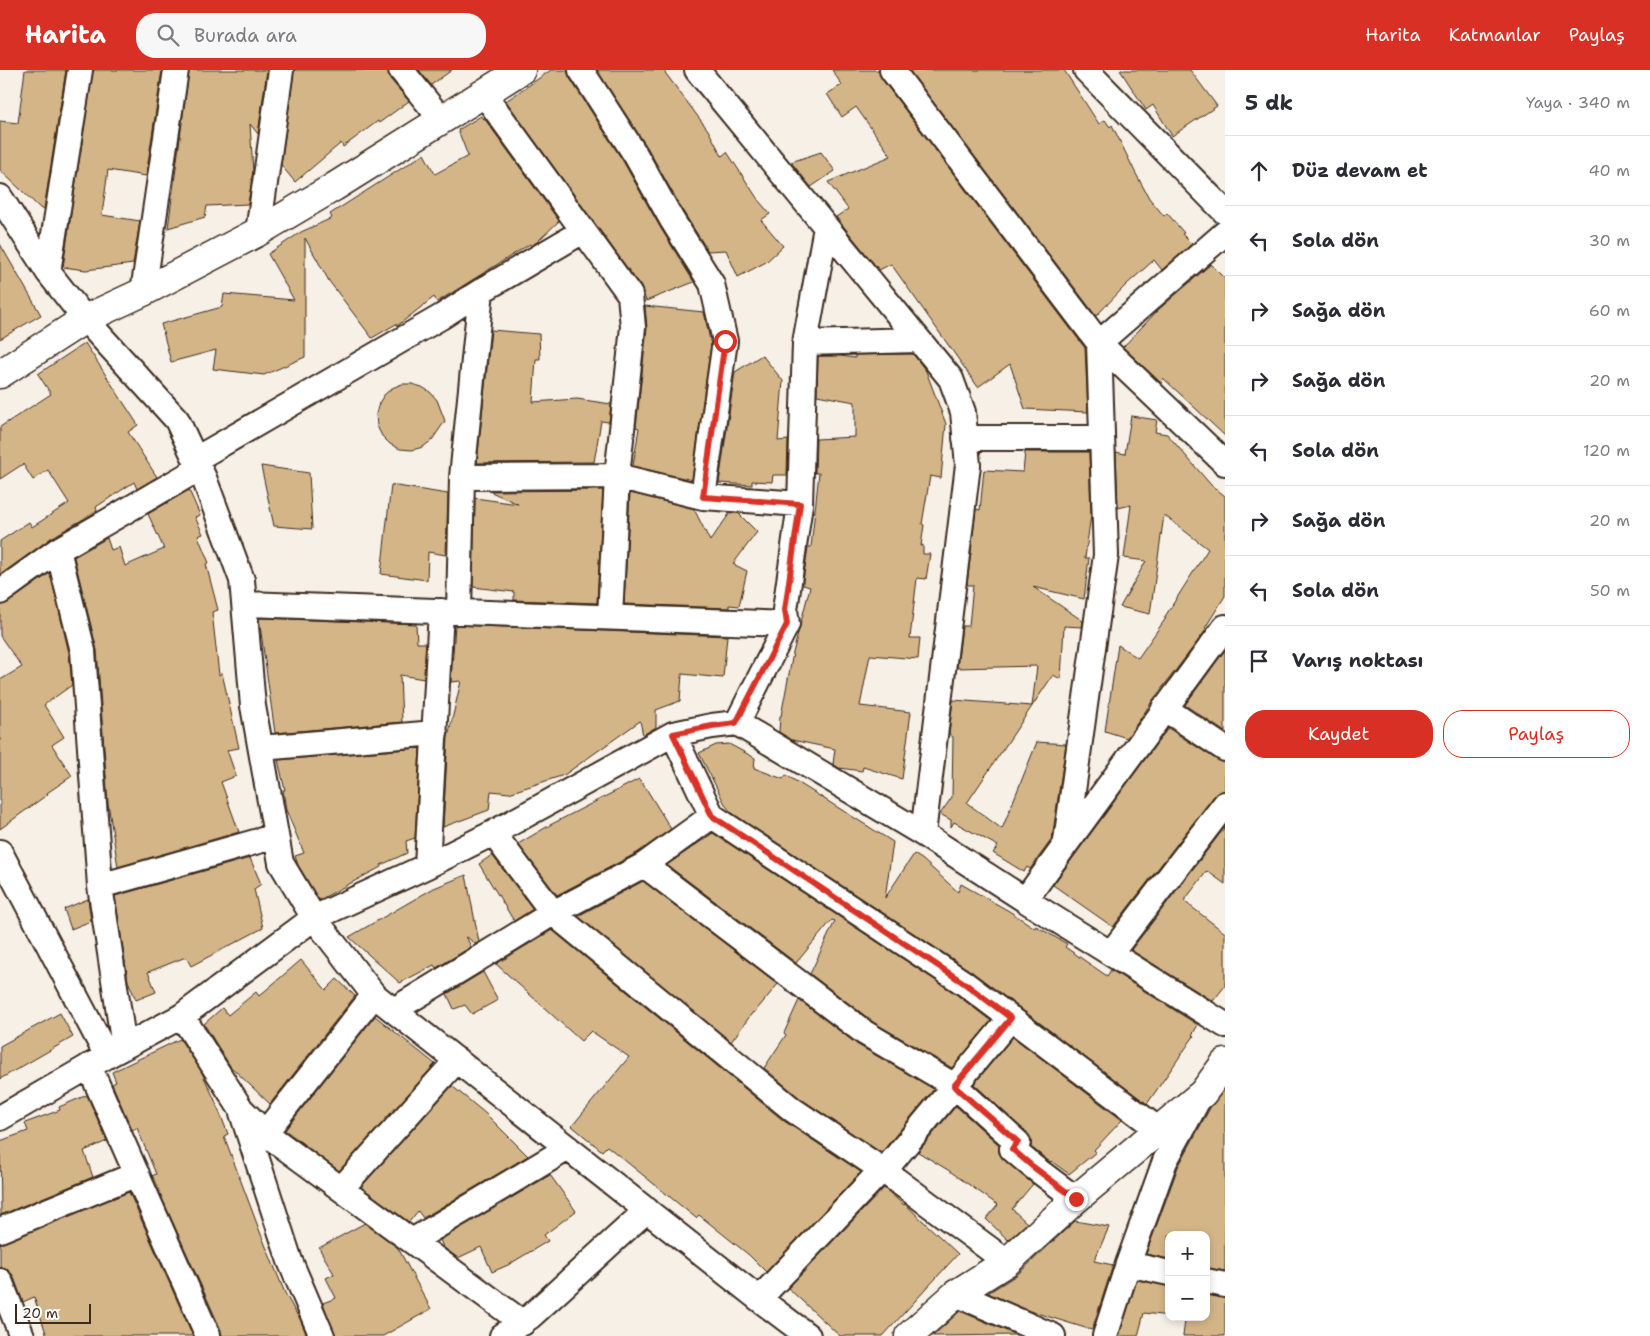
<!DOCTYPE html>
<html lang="tr">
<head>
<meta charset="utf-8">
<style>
  :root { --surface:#fff; --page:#f7f7f7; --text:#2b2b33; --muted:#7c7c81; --line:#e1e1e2; --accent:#d93025 }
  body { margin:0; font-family:"Shantell Sans",sans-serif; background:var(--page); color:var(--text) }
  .controls { position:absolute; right:15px; bottom:15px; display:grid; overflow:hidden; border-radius:10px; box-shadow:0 2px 8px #0003 }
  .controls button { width:45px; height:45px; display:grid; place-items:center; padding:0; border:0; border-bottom:1px solid var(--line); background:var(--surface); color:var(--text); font:25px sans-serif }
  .scale { position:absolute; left:15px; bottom:12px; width:76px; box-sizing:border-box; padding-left:5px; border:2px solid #3b2a1e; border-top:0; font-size:14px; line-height:18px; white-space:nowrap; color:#3b2a1e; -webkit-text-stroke:4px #fff; paint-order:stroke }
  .stop { position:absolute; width:15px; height:15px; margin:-11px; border:4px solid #d93025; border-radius:50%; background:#fff }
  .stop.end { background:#d93025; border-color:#fff; box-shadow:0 1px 5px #0008 }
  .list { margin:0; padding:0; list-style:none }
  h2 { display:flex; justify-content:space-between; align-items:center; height:65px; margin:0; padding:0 20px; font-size:21px }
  h2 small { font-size:16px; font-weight:400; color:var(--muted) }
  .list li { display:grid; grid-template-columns:32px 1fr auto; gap:15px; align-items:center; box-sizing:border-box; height:70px; padding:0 20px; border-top:1px solid var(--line) }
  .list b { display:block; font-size:19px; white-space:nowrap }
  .list em { font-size:16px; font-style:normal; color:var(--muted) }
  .actions { display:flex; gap:10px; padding:15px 20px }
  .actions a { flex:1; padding:11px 0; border:1px solid var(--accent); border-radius:20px; text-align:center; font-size:18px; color:var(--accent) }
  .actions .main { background:var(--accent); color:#fff }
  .icon { flex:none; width:28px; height:28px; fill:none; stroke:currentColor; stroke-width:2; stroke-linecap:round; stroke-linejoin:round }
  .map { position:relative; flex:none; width:1225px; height:1266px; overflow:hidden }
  header { display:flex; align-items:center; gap:30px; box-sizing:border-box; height:70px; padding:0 25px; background:var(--accent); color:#fff }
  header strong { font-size:24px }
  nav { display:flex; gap:28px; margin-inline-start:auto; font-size:18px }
  .search { width:350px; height:45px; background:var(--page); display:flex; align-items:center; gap:12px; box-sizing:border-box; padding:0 18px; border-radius:20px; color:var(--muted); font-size:19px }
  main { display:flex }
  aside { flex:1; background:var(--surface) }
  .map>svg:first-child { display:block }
</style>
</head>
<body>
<header>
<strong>Harita</strong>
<div class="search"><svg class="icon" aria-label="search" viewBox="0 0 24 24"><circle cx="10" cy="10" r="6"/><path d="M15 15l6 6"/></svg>Burada ara</div>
<nav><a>Harita</a><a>Katmanlar</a><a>Paylaş</a></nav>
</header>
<main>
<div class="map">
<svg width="1225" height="1266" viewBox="0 0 1225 1266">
  <rect width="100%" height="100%" fill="#f6f0e7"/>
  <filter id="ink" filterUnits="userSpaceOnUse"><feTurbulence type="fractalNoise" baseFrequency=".02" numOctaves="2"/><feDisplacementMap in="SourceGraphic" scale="10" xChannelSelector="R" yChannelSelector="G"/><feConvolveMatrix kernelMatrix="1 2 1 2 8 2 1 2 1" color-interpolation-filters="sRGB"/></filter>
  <g filter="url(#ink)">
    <path fill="#d4b588" stroke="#3b2a1e" d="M25,0H66L44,139H41L0,100V51L18,53Z
      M93,0H162L146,106L108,100L102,145L140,151L133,194L86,200L63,197Z
      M189,0H267L258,64L250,54L253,101L248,134L207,136L205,147L168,158Z
      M294,0H388L390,9L409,31L379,53L378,51L343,77L341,73L295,112L281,95Z
      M419,0H452L431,15Z
      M551,0H567L569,7L623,91L660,157L694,212L646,231L641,217L506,31Z
      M597,0H663L708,60L722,86L727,82L759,131L770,144L761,150L783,176L766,192L738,207L726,180L708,181L684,143L647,77Z
      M832,0H879L881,8L1085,278L1088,342L1025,339L1010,294L978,317L891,194L879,200L836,147L848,139L828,112L891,86L856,37L842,47L827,24L842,15Z
      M909,0H1064L1099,54L1105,50L1110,57L1112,55L1135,102L1149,128L1164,146L1167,143L1184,163L1182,164L1192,174L1162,200L1154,190L1126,215L1096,246Z
      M1120,0H1190L1217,36L1172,66L1153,35L1146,40Z
      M481,46L483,49L484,48L559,151L537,172L531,176L530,174L437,232L434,227L397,256L396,254L372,268L329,211L305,168V287L264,305L213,299L216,280L171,292L161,254L222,237L224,224L294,230L268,184L301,162L332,148L330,144L424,84L435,104L468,86L458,60Z
      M821,82L835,101L811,117L791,92Z
      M0,174L41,245L0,269Z
      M1211,194L1225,208V366L1163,308L1162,314L1123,277L1158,240Z
      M645,236L704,242L711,275L692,410L633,396L639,358L636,357L647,258Z
      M491,260L539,264L540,289H536L533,332L577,329L611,334L609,352L601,351L594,392L477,393Z
      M85,273L138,355L128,362L157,407L137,419L134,412L96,437L97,441L51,468L0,505V471L29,452L32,457L69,433L48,400L33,410L23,394L0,409V357L51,324L38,304Z
      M913,284L926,301L946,354L941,408L930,406L922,454L924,455L921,476L923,475V484H930L926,509L917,508L910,568H920L918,589L870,585L860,636L911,642L902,709L863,697L862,701L839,698L833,694L835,679L792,670L779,662L780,646H781L793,583L810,517L803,515V511L808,477H811L819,403H815L816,369L855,367V332L817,325L818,286H840L855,288V285Z
      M762,285L783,311L778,371L788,370L787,405H773L772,412L752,411V415L719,413L735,302Z
      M402,314H412L422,317L430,322L437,330L445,351L432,370L423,377L412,380L400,379L390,374L382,366L377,356L376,344L379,333L384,325L392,318Z
      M1131,346L1157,350L1155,362L1167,364L1211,415L1225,426V526L1205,558L1207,559L1153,630L1127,668L1105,661L1118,575L1138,588L1166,548H1164L1208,479L1164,445L1150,544L1120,537L1146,491L1124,488L1131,435L1118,438L1116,382L1125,384Z
      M1025,382H1089L1091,445L1085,488H1089L1084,529L1033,517L1083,551L1082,557L1064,556L1061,609L1053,605L967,733L1002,759L1037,672L1066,674L1052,769L1030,799L1027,797L1024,802L993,783L998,776L954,752L951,757V750L940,744L952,727L953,667L949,664L953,630L1032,636L1037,596L957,598L962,556H969L973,515H967L976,439L980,440L984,400L1023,402Z
      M261,396L309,403L312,459L274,456Z
      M391,415L448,424L446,485L428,482L427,510L381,504Z
      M189,420L200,445L195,447L203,464L198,466L209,493L206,494L218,540L212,542L219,605L222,603L239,678L227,680L236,706L221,712L239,762L118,797L108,733L97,580L74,487L107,468L111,480L119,477L125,496L164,479L148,444Z
      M603,420L597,533L514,530V522L473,517L475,428L518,434L489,421Z
      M630,423L694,439L710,471L730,443H738L757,462L733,494L747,501L739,536L729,535V538L624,534Z
      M50,503L69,583L72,615L44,635L64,667L52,675L72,706L47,723L48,724L0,759V610L22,597L0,566V536L8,533Z
      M259,548L416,554L417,573H426L424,609L400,605L402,652L275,663Z
      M455,555L727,566L723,608L682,604L680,631L656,640V657L643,665L640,651L564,705L509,723L491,721L489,740L443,757L448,667L461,611L451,612Z
      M1225,580V662L1185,635Z
      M1168,658L1217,690L1225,693V721L1219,722L1214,726L1113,857L1053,815Z
      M729,674L755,688L754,698L783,709L786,705L893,772L885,828L914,784L923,790L958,822L961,814L1009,841L1035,858L1036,856L1067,874L1065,877L1107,906L1111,900L1198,955L1192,965L1194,966L1147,1034L972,902L732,743L726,736L699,683L716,675Z
      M420,678L415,768L406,771L407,783L381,795V797L319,830L298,795L295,786L304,783L286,740L283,720H285L278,690Z
      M639,709L647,720L671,759L637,783L557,825L518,774L550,755Z
      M1225,757V814L1207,801L1184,831L1225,863V916L1213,931L1131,880Z
      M713,763L956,924L991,951L952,998L873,952L810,904L835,851L832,850L796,893L667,795Z
      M492,785L533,839L514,851L479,794Z
      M250,788L261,814L254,819L263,858L191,896L186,887L148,902L156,922L136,930L128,911L115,826Z
      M466,805L479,872L475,874L466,866L471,877L436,898L434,895L400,913L349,867L434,818Z
      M643,811L778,914L754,943L753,942L731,972L578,846Z
      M88,829L91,851L71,859L64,839Z
      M552,860L784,1051L861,1102L766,1202L749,1185L699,1145L696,1148L607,1076L602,1081L572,1056L629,987L591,961L581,971L496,894Z
      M301,890L326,920L337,909L355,926L270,1034L230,996L204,954L222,938L228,945L256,922L259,926Z
      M483,902L498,930L472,944L465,935L454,939L447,924Z
      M799,930L858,975L934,1019L881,1083L801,1029L764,998L786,965L784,963Z
      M60,943L73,967L0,1009V976Z
      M375,946L435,994L339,1101L285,1060Z
      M1013,967L1122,1050L1094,1080L1096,1082L1069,1104L1051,1091L1050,1092L1031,1077V1070L1027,1063L974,1014Z
      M180,969L201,1001L214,1028L228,1064L224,1066L260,1162L285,1223L297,1245L298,1244L307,1266H222L221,1260L152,1106L156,1104L137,1058L132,1060L112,1014L116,1012L112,1002Z
      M452,1016L486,1044L528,1086L423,1148L418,1141L409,1152L361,1117Z
      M1225,1019V1201L1206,1198V1165H1169V1189L1146,1184L1178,1097L1210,1038Z
      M87,1025L107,1071L84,1081L93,1107L1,1145L0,1071L28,1061L25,1053L60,1040L59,1037Z
      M956,1036L999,1075V1083L1003,1089L1033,1114L1012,1139L1027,1153L1008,1170L986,1149L998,1135L948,1100L918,1082Z
      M550,1105L576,1141L544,1165L548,1171L508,1195L492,1202L481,1177L458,1188L443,1177L440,1170Z
      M884,1118L904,1135L905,1134L958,1184L883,1266H840L788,1218Z
      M129,1122L193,1266H47L34,1227L23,1232L13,1205L8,1200L0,1198V1173Z
      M1075,1151L1109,1157L1094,1191L1113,1195L1092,1260L1030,1241L988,1223L1018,1204Z
      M365,1153L398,1178L431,1239L383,1266H335L323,1233L336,1228L326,1208L334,1204L319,1178Z
      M1137,1210L1169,1216V1246L1144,1243L1138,1266H1119Z
      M1206,1225L1225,1228V1266H1183L1185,1250H1182L1183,1248L1179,1247H1206Z
      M960,1241L1016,1265L933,1266Z"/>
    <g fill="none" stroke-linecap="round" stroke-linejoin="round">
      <defs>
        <path id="street" d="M401,0L441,49
          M581,0L635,84L672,150L712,214L725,271L703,427
          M697,0L951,309L963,342L968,395L923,764
          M892,0L1099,273L1225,393
          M1086,0L1225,142
          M484,24L630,225L633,257L617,406L610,547
          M0,127L48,202L85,249L177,350L204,408L242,510L253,636L281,793L314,848L374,925L759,1229L808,1266
          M258,162L281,0
          M48,202L80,0
          M143,222L176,0
          M805,273L918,270
          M1099,273L1225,163
          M965,368H1102
          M196,389L441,247L481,221L583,161
          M462,407L617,406L703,427L800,434
          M58,480L83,581L100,816L124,977
          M0,522L58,480L200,398
          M245,534L787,554
          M459,541L462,407L481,221
          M1225,557L1025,830L1225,955
          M1164,638L1225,679
          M737,653L923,764L1025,830
          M673,664L712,746L964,913L1159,1060
          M261,678L435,663
          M493,763L553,843L793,1040L884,1101L1007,1192
          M1066,771L1106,485L1099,273
          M0,782L107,986
          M644,795L865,963L955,1016L1018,1073L1012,1079L1032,1096L1076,1129
          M427,796L441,541
          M100,816L276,766
          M1111,883L1225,734
          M394,940L553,843L644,795L712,746
          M182,946L241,1039L265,1063L523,1253
          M89,996L208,1266
          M242,1043L290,1191L322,1266
          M0,1048L107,986L182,946L314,848L427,796L493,763L673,664L712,656L737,653L787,554L785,540L800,434L805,273L826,157
          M265,1063L374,925
          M341,1119L457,990
          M0,1160L137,1104
          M412,1171L568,1078
          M1128,1194L1169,1203
          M0,1211L22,1266
          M1206,1211L1225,1215
          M956,1224L1053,1266
          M759,1229L874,1108L884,1101L1011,948
          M502,1266L531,1246L647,1140
          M1105,1266L1128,1194L1165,1091L1199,1028"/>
        <path id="secondary" d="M0,304L85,249L143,222L258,162L334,117L521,0
          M909,1266L956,1224L1007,1192L1076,1129L1203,1023L1225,993"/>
      </defs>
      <use href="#street" stroke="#3b2a1e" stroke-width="28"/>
      <use href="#secondary" stroke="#3b2a1e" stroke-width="31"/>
      <use href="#street" stroke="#fff" stroke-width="24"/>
      <use href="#secondary" stroke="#fff" stroke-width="28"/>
    </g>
  </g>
  <g fill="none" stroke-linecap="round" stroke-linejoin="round" filter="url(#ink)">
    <path stroke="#d93025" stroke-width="6" d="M725,271L703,427L800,434L785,540L787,554L736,653L712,656L673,664L712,746L964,913L1011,948L954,1016L1018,1072L1012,1079L1032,1096L1076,1129"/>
  </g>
</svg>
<div class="controls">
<button>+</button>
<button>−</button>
</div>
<div class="scale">20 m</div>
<div class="stop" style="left:725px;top:271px"></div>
<div class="stop end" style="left:1076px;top:1129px"></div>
</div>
<aside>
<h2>5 dk<small>Yaya · 340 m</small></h2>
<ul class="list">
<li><svg class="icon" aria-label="ahead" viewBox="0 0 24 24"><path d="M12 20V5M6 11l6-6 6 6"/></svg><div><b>Düz devam et</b></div><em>40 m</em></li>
<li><svg class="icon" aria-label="left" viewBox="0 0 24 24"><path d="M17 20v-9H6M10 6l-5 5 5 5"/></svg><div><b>Sola dön</b></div><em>30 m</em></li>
<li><svg class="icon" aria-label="right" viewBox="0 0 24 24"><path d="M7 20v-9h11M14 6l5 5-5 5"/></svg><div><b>Sağa dön</b></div><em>60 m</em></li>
<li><svg class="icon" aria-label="right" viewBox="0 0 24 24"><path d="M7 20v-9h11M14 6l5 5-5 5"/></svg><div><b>Sağa dön</b></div><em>20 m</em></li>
<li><svg class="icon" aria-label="left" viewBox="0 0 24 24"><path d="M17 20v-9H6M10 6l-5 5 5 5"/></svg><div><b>Sola dön</b></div><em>120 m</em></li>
<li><svg class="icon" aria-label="right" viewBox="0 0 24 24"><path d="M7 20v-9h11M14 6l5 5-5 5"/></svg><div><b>Sağa dön</b></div><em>20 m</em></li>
<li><svg class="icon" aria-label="left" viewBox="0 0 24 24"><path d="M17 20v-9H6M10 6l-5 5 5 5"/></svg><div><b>Sola dön</b></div><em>50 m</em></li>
<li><svg class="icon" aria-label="arrive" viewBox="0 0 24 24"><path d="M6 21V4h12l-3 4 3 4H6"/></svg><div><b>Varış noktası</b></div></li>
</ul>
<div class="actions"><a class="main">Kaydet</a><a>Paylaş</a></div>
</aside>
</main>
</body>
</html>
